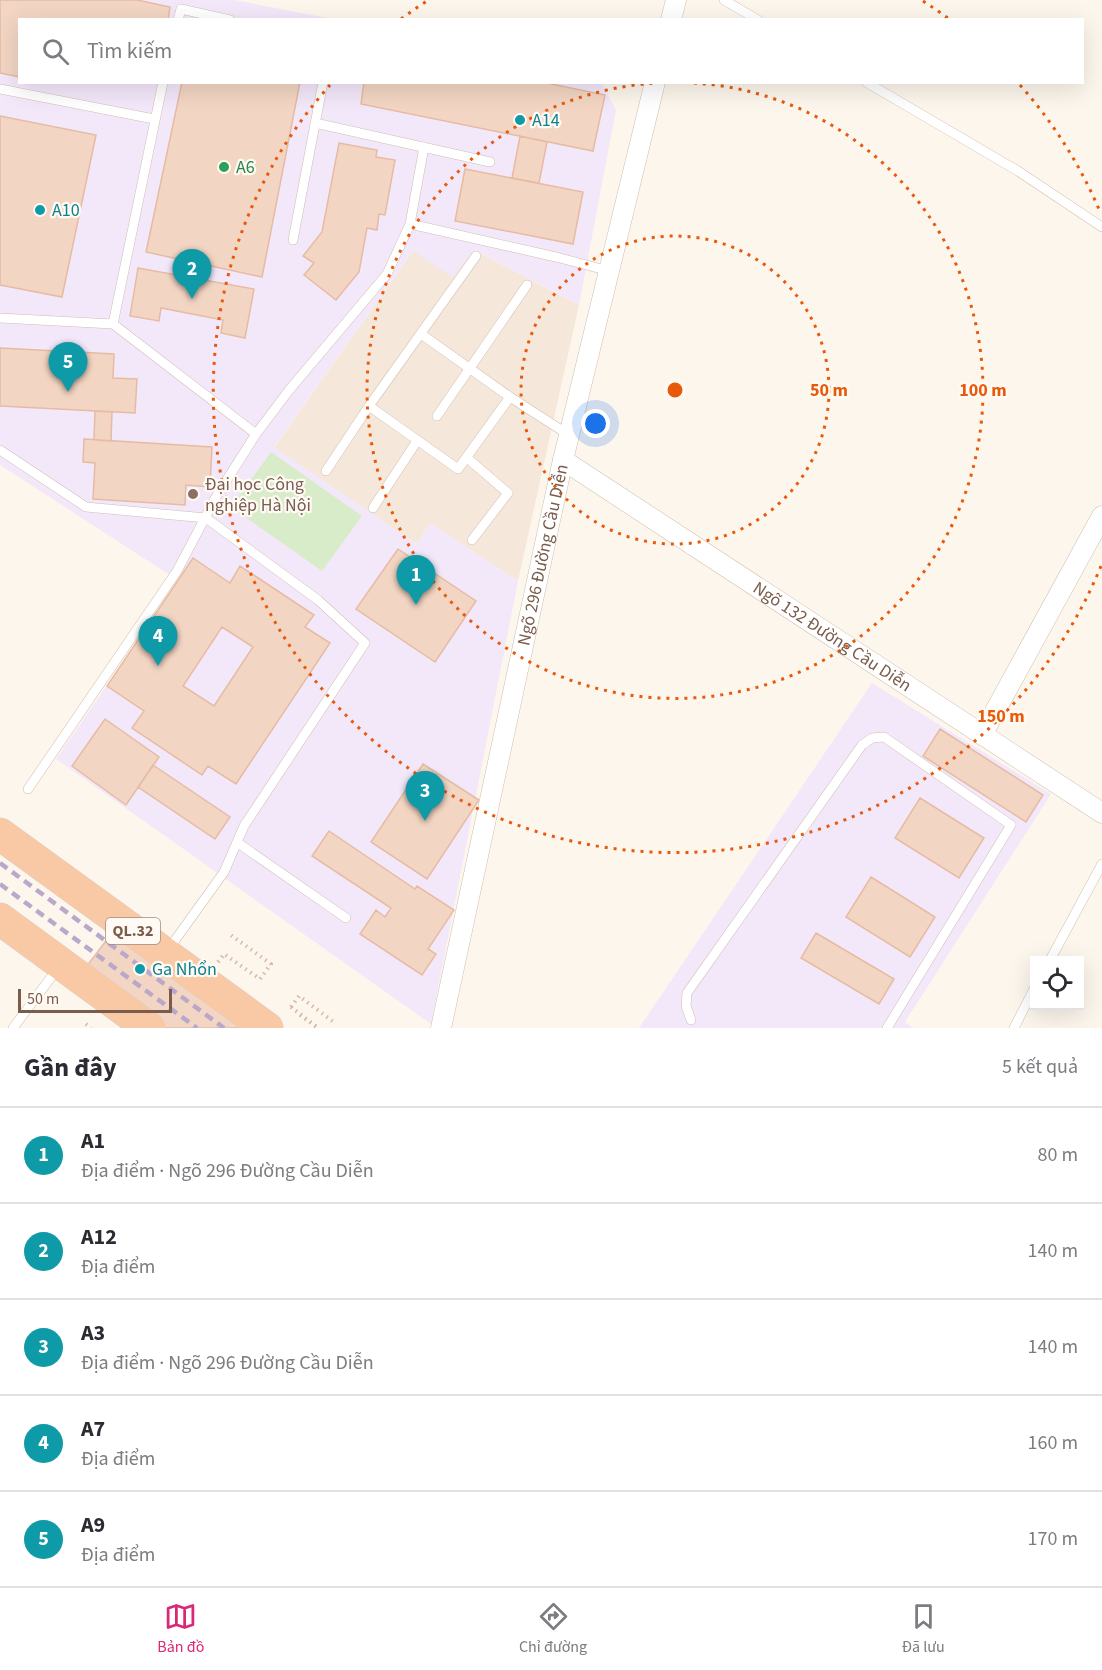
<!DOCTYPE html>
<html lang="vi">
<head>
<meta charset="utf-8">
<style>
  :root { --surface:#fff; --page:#f7f7f7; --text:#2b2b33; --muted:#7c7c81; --line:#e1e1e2; --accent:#db2777 }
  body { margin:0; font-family:"Source Sans 3",sans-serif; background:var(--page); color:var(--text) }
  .controls { position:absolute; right:18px; bottom:18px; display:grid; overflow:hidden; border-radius:0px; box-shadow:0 6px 24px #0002 }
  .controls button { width:54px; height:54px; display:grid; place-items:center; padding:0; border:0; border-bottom:2px solid var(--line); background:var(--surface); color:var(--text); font:30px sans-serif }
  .scale { position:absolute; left:18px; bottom:15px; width:154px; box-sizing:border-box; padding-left:6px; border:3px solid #7a5c4d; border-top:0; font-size:16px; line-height:21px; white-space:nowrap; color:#7a5c4d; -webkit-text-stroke:4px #fffaf3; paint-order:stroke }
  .you { position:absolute; left:596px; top:424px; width:21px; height:21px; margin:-15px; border:4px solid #fff; border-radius:50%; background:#1a73e8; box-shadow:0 0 0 9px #1a73e833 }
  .badge { display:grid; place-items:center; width:39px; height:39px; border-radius:50%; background:var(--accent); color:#fff; font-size:20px; font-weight:700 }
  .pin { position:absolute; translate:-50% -50px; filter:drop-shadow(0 2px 3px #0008) }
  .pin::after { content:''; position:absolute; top:32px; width:21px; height:18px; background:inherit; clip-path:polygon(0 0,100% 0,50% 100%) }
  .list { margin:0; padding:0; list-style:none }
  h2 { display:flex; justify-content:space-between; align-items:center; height:78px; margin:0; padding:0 24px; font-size:26px }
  h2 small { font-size:20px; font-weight:400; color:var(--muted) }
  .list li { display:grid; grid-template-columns:39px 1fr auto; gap:18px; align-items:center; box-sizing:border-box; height:96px; padding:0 24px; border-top:2px solid var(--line) }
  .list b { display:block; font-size:22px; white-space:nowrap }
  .list p { margin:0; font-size:20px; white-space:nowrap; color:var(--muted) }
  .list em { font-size:20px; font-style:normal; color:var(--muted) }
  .icon { flex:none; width:33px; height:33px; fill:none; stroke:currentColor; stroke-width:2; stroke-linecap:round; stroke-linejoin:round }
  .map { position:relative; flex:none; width:1102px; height:1028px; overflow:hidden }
  .search { position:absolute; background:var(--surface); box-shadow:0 6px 24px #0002; left:18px; right:18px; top:18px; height:66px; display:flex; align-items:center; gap:15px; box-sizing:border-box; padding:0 21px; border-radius:0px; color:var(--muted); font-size:22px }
  .sheet { height:558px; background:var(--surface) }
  nav { display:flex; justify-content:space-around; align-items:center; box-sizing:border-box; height:84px; border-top:2px solid var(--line); background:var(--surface); font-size:16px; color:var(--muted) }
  nav a { display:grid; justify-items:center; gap:3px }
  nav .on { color:var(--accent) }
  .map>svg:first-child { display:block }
</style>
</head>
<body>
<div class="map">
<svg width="1102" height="1028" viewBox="0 0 1102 1028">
  <rect width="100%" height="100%" fill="#fdf6ec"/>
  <path fill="#f5e8da" d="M474,250L579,305L518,581L430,523L417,544L271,452L413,251Z"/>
  <path fill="#f3e8fa" d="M0,0H235L332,19L20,20V82H601L616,110L579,305L475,250L452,277L413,251L274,447L417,544L430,523L518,581L431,1024L56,759L179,581L0,465Z
    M872,683L1051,794L905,1022L913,1028H639Z"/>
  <path fill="#d8ecc9" d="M271,452L362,516L322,571L231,507Z"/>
  <path fill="#f3d5c3" stroke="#e6bba3" stroke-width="1.5" fill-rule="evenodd" d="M0,0H137L170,7L168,20H20V77L0,73Z
    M182,82H300L262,277L146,252Z
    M364,82H542L605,95L593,151L361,104Z
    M0,116L96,135L62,297L0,285Z
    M520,136L547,142L539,183L512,178Z
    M339,143L377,150L376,157L395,160L385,215L379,214L377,230L367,228L359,272L336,300L304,275L314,263L303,256L322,232Z
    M465,169L583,192L573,244L455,221Z
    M138,268L254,289L245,338L221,333L223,320L161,308L159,321L130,316Z
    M0,348L114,354L113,378L137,379L135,413L0,406Z
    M95,411L112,412L111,441L94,440Z
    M84,439L212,447L210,487L186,485L185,505L93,499L95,463L83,462Z
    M398,549L476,601L435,662L356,609Z
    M193,558L230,583L240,566L314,615L305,627L330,643L236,784L208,766L202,775L132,728L144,711L107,686ZM222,627L253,647L214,706L183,686Z
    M105,719L159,757L126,805L72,766Z
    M940,729L1043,795L1026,822L923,756Z
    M423,764L479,800L427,879L371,842Z
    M153,765L230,817L215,839L138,787Z
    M920,798L984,838L959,878L895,838Z
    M329,831L415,889L417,886L454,910L428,949L436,954L422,975L360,934L376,910L385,917L391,908L312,856Z
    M871,877L935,917L910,957L846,917Z
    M125,916L274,1028H141L76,980Z
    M816,933L894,979L879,1004L801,958Z"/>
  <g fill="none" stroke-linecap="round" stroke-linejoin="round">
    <defs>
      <path id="service" d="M724,0L758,20
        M178,20L181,9L230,20
        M866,82L1018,171L1102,227
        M0,89L154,119
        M315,123L490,162
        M410,224L556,257L609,271
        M293,240L323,82
        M476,256L369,406L458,469L510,397
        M0,318L113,324L256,434
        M113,324L163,82
        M421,334L510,397L569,435
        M437,416L527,285
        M0,450L86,507L206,518L318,600L365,643L244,826L224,872L168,950
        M467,458L508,493L472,540
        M326,471L369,406
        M373,508L417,441
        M28,789L177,571L216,497L256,434L290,389L387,274L410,224L424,147
        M238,843L346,918
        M1050,960L1102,864
        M691,1020L686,1006L687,993L862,745L872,738L884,737L1011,825L887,1028
        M13,1028L58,968
        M1014,1028L1034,989"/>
      <g id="minor">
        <path d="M671,20L676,0"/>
        <path id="s1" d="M563,460L1102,813"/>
        <path d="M982,735L1102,516"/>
        <path id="s2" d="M441,1028L563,460L655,82"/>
      </g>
      <path id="trunk" d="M0,834L267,1028
        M0,919L149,1028"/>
    </defs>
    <use href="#service" stroke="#d1beb0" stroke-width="10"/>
    <use href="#minor" stroke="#d1beb0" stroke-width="21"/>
    <use href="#trunk" stroke="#dad1cd" stroke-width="33"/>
    <path stroke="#d9b8a5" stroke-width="4" stroke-dasharray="1.5 4.5" stroke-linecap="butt" d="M218,962L224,954L260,979L271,964L228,933
      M291,1007L299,996L335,1023
      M300,1015L318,1028
      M86,1024L91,1028"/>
    <use href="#service" stroke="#fff" stroke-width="9"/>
    <use href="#minor" stroke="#fff" stroke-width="20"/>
    <use href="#trunk" stroke="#f9c8a4" stroke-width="32"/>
    <path stroke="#b9a8c9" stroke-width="4.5" stroke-dasharray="9 6" stroke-linecap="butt" d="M0,863L224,1028
      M0,884L197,1028"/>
    <path stroke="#d9b8a5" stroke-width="4" stroke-dasharray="1.5 4.5" stroke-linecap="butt" d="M291,1007L318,1028"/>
  </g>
  <g fill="none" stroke="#e8590c" stroke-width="3" stroke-dasharray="3 6">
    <circle cx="675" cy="390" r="154"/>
    <path d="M694 83A308 308 0 1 1 656 83"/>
    <path d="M1101 566A461 461 0 1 1 330 85M401 19A461 461 0 0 1 427 1M923 1A461 461 0 0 1 949 19M1020 85A461 461 0 0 1 1101 214"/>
  </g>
  <g fill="#0f9aa8" stroke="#fffaf3" stroke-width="2">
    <circle cx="520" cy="120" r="6"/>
    <circle cx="40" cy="210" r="6"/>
    <circle cx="140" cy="969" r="6"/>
  </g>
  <circle fill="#2e9e5b" stroke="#fffaf3" stroke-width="2" cx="224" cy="167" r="6"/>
  <circle fill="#8d6e63" stroke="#fffaf3" stroke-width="2" cx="193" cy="494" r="6"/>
  <g text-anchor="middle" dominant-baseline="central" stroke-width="4.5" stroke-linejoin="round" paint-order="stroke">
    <rect fill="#fffaf3" stroke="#a28b7f" stroke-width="1.5" x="106" y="918" width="54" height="26" rx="4.5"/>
    <g font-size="16" font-weight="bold" fill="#7a5c4d">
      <text x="133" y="931">QL.32</text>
    </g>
    <g font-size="18" fill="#0d838f" stroke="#fffaf3" text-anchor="start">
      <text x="532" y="120">A14</text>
      <text x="52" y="210">A10</text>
      <text x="152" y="969">Ga Nhổn</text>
    </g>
    <g font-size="18" fill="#27864d" stroke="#fffaf3" text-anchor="start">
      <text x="236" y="167">A6</text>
    </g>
    <g font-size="18" fill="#785e54" stroke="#fffaf3" text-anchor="start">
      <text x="205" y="484">Đại học Công<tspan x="205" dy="21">nghiệp Hà Nội</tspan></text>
    </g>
    <g font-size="18" fill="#7a5c4d" stroke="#fffaf3">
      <text stroke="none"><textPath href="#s2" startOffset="484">Ngõ 296 Đường Cầu Diễn</textPath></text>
      <text stroke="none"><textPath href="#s1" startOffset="322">Ngõ 132 Đường Cầu Diễn</textPath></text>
    </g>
  </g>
  <circle cx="675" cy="390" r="9" fill="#e8590c" stroke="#fffaf3" stroke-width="3"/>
  <g font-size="18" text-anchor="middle" font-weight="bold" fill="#e8590c" stroke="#fffaf3" stroke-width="4.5" stroke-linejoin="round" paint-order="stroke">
    <text x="829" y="396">50 m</text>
    <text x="983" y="396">100 m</text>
    <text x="1001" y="722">150 m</text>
  </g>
</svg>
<div class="controls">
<button><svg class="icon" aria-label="locate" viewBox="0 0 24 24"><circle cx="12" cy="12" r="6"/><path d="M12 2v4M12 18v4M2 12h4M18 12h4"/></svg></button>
</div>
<div class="scale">50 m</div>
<div class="you"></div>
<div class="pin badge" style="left:416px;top:605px;background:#0f9aa8">1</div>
<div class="pin badge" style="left:192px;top:299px;background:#0f9aa8">2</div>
<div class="pin badge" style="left:425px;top:821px;background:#0f9aa8">3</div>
<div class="pin badge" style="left:158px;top:666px;background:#0f9aa8">4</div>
<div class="pin badge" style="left:68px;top:392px;background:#0f9aa8">5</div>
<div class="search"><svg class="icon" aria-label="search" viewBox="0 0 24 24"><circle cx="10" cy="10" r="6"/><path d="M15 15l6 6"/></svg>Tìm kiếm</div>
</div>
<section class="sheet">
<h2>Gần đây<small>5 kết quả</small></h2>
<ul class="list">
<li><span class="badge" style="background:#0f9aa8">1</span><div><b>A1</b><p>Địa điểm · Ngõ 296 Đường Cầu Diễn</p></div><em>80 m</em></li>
<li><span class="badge" style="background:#0f9aa8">2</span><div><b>A12</b><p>Địa điểm</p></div><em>140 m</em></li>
<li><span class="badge" style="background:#0f9aa8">3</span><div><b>A3</b><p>Địa điểm · Ngõ 296 Đường Cầu Diễn</p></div><em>140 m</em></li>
<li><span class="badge" style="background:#0f9aa8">4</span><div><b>A7</b><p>Địa điểm</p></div><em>160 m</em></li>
<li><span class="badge" style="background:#0f9aa8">5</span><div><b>A9</b><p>Địa điểm</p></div><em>170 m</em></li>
</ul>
</section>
<nav>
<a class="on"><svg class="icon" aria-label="map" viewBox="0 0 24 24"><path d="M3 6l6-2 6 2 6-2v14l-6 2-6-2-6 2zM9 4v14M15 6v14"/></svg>Bản đồ</a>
<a><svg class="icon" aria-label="directions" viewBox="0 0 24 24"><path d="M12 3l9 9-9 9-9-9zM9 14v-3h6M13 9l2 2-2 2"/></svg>Chỉ đường</a>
<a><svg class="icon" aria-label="saved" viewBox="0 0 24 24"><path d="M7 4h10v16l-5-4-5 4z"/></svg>Đã lưu</a>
</nav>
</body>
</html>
